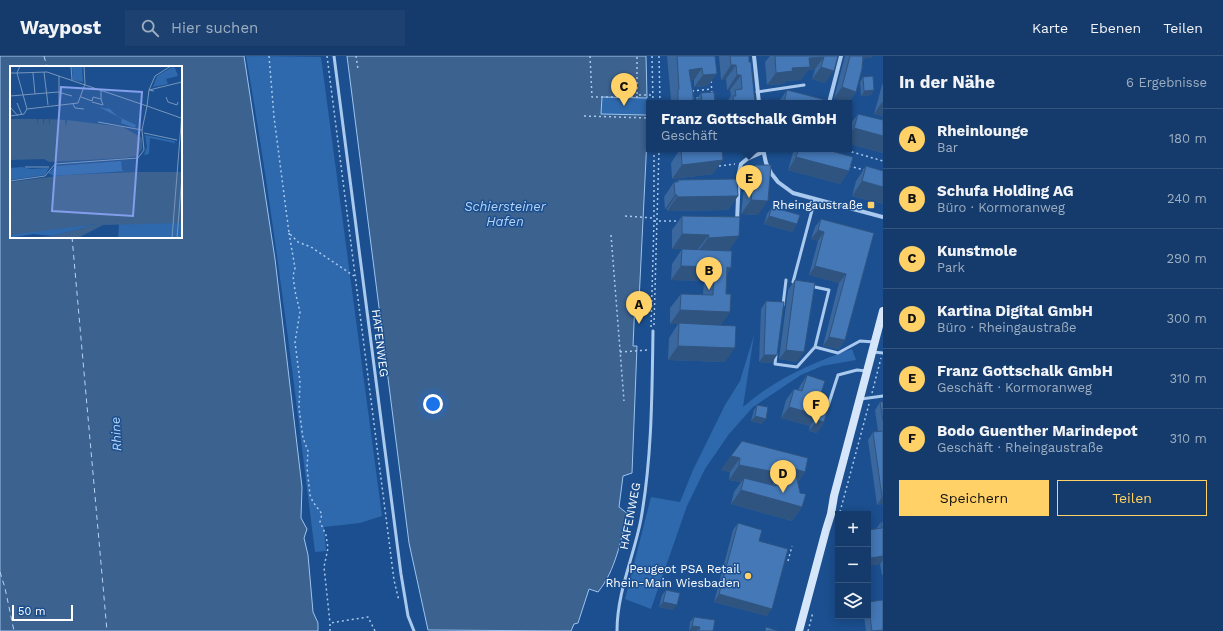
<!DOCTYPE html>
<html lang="de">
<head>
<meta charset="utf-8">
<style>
  :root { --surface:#143b6b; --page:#1d4271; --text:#f1f3f6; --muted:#9dadc1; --line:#33557e; --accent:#ffd166 }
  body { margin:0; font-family:"Work Sans",sans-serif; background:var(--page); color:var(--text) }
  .controls { position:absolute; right:12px; bottom:12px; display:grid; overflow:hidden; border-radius:0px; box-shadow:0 2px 10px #0003 }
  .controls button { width:36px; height:36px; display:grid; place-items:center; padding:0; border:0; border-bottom:1px solid var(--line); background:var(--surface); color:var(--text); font:20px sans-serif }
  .scale { position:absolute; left:12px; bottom:10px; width:61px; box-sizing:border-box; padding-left:4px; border:2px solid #fff; border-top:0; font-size:11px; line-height:14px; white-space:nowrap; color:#fff; -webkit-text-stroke:3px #1b4f8f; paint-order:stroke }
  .you { position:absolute; left:433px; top:348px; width:14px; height:14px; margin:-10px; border:3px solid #fff; border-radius:50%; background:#1a73e8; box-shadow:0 0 0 6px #1a73e833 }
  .badge { display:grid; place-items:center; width:26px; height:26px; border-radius:50%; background:var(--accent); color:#111; font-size:13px; font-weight:700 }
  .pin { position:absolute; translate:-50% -33px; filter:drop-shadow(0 1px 2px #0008) }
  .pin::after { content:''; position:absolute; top:21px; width:14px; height:12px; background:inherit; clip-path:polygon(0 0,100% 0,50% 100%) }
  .popup { position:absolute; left:646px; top:44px; width:206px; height:52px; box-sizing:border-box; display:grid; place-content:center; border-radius:0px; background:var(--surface); filter:drop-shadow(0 1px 3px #0005); font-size:13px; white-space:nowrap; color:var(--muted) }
  .popup b { font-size:15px; color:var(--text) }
  .popup::after { content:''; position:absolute; left:50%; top:100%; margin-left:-8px; border:8px solid transparent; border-top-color:var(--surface) }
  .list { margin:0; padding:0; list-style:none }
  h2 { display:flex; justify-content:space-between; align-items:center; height:52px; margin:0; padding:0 16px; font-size:17px }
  h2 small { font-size:13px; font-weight:400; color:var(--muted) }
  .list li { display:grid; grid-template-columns:26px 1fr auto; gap:12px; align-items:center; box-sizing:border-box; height:60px; padding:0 16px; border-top:1px solid var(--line) }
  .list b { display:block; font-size:15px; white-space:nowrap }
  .list p { margin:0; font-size:13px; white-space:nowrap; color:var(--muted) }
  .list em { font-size:13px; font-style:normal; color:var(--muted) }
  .actions { display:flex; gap:8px; padding:12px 16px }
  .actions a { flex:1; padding:9px 0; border:1px solid var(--accent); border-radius:0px; text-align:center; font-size:14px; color:var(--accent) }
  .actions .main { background:var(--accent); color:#111 }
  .icon { flex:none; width:22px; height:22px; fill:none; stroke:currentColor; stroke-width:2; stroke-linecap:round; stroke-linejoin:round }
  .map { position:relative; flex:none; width:883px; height:575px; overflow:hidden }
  header { display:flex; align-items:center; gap:24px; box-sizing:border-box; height:56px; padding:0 20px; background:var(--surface); border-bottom:1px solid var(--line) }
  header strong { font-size:19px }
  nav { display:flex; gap:22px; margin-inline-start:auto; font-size:14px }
  .search { width:280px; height:36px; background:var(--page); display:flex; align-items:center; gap:10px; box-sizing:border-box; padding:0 14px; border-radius:0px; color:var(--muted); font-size:15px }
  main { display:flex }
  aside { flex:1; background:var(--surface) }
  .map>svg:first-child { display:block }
</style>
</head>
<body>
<header>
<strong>Waypost</strong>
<div class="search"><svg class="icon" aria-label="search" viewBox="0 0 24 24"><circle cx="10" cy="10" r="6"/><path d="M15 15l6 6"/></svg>Hier suchen</div>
<nav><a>Karte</a><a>Ebenen</a><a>Teilen</a></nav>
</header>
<main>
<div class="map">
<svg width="883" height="575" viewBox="0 0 883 575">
  <rect width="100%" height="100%" fill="#1b4f8f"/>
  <path fill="#2e69ad" d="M246,0L321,1L382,460L360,467L324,471L326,495L315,496C294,330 275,165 246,0Z
    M602,41L647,42V59L601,58Z
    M754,279L743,351C775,323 812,307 852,293L856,304L822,310L801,319L753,351L729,378L705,413L687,450L651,553L625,543L651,441L680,446L693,414L725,349L740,325Z"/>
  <path fill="#3c6290" stroke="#9cc4f0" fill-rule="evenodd" d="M0,0H244L275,203L302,431L301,462L307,473L304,482L308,499L313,556L318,567V575H0ZM11,11H181V181H11Z
    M347,0H646L647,42L602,41L601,58L647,59L648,62L639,245H635L633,290H637L632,417L623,420L619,451L628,458C620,485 616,514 598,536L589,533L578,567L574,568L571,575L428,574L409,487Z"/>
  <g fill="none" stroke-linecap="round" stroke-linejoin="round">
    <path stroke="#b5d3f5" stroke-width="1" stroke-dasharray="5 4" stroke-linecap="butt" d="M44,0L47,11
      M72,181L107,575
      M0,516L5,532L14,575"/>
    <path stroke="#a9c9ee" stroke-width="1.5" stroke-dasharray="2 3" stroke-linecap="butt" d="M269,0L274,61L289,177L298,186L311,191L354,220
      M327,0L394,524L399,545
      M356,0L358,13
      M590,0L592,41H637V39H653
      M652,0L653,47
      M659,0L660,47
      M711,25L712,37
      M692,35L711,33
      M637,38V0
      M692,41L693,42H699
      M584,60L649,62
      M842,93L883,105
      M719,110L735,108
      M849,110L865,114
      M625,160L653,162
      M654,165H680
      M289,177L295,212L293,220L295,235L300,256L295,286L300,326L299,352L303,382L308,395L307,411L310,439L313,446L322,458L320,466L326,479L328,492L324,511L330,567
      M611,179L624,345
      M654,269L659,93
      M651,271L654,165V93
      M620,296L648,294
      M872,337L881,302
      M840,456L869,348
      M788,505L792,490
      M330,575V567L368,561L375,575
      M808,575L813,556"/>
    <path stroke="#a9c9ee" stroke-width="3" d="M334,0L401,518L408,560L414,575
      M757,36L804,29
      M797,227L793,226L815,143
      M810,230L829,234L815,291L838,297L860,285L874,286
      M783,249L786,224
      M874,296L883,297
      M776,298L775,308L797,311L815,291
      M861,343L883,340
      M828,350L838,319L857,314L867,315
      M617,575C617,536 634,500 641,463C652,401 652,337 653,275"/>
    <path stroke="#a9c9ee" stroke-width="4" d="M754,0L759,47
      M829,47L841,0
      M763,93L766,107L771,117L778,126L793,137L883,161
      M737,166L739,117L741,108L747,103L763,96"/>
    <path stroke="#d6e6fa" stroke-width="8" d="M799,575L826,474L831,458L834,440L883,255"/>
  </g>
  <path fill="#3a679d" d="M667,0H715L708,30L694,31V24H691L693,47H669V45L671,44Z
    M719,0H749V6L755,47H726L731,40L730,34H727L726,23L721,24Z
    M770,0H838L825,27L812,23L815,13L808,14L801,24L786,25L784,28L767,29L765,6Z
    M845,0H872L871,2H865L863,5L856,36L848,47H846L834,42Z
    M863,21L874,34L871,39L861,40L860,26Z
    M883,27V60L874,58L882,29Z
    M787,34L825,47H778Z
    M701,37L715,47H696L695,45Z
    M858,58L883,64V97L849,88V70Z
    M680,93H722L713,118L672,123L671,107Z
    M794,93H824L849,115L840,128L788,114Z
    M755,109L758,159L741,158L745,123Z
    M866,110L883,115V148L852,140L856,125Z
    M678,124L738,140L728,154L667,155V153H665L664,141L674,126H676Z
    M772,151L797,168L792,176L764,168L767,158Z
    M682,160L729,195H723L731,212L727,218L726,238L730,256L720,269L725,306L668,304L669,282L678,268H670V252L681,238L703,239L704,225L671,224L672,208L682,193L698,194V193H672V174Z
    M821,163L874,177L845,284L839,293L823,290L839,227L809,219L818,185L811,183L815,171Z
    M795,224L797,306L779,303L788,234Z
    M766,245L772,307L759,306L761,253Z
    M807,319L817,349L824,366L817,377L809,375L810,370L781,362L786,344L794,333L798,334L800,330Z
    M880,346H883V448L877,449L868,384L873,376L878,375L875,354Z
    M757,349L762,368L751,365L754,354Z
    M731,400L805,416L798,426L802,451L792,465L731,448L734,436L741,426L729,424L730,416L721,414Z
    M881,466H883V519H882L880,508L868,510V474L876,473Z
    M738,467L759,485L767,560L714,546L733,474Z
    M666,534L673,554L659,551L662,539Z
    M868,546L883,575H866L864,560H868Z
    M694,561L713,575H689L690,566Z"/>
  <path fill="#305480" d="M860,0H872L871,2H865L858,12Z
    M824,1L815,13L808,14L801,24L786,25L784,28L767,29L776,17L792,12L809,2Z
    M731,9H736L726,23L721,24Z
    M821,11L834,15L825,27L812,23Z
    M702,12L694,24L681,26L689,14Z
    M717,18L708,30L694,31L703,19Z
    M737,19H741L730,34H727Z
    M842,31L856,36L848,47H846L834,42Z
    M874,34L871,39L861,40L864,35Z
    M882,46L883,47V60L874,58Z
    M854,72L883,80V97L849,88V79Z
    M728,93H749L748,94L726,96Z
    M796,101L849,115L840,128L788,114Z
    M723,104L713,118L672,123L682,109Z
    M862,125L883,131V148L852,140Z
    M675,139H677L667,153H665Z
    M738,140L728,154L667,155L677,141Z
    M751,144L768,145L758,159L741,158Z
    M769,160L797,168L792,176L764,168Z
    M818,174L824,176L818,185L811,183Z
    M682,178L709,179L698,193H672Z
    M739,180L729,195L698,196L708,182Z
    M681,210L714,211L704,225L671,224Z
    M815,210L846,218L839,227L809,219Z
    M727,211L731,212L721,226Z
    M680,254L730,256L720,270L670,268Z
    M829,281L845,284L839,293L823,290Z
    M678,290L735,292L725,306L668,304Z
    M786,294L804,296L797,306L779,303Z
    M764,299H777L772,307L759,306Z
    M789,351L818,359L810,370L781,362Z
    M755,360L766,363L762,368L751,365Z
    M817,364L824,366L817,377L809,375Z
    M731,400L740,402L730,416L721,414Z
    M739,409L780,417L770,432L744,422L741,426L729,424Z
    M795,413L805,416L795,430Z
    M741,434L802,451L792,465L731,448Z
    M882,441H883V448L877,449Z
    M883,500V504L880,508L868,510V506L871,502Z
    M719,538L772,553L767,560L714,546Z
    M663,546L677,549L673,554L659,551Z
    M692,570L700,571L697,575H689Z"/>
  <path fill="#4478b7" stroke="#305480" d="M677,0H715L717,18L703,19L702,12L689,14L693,38V47H678V34L679,33Z
    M730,0H749V6H751L755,47H734L733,40H736L735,34L742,33L741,19H737L736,9H731Z
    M775,0H838L834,15L821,11L824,1L809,2L810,11L792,12L793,15L776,17Z
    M850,0H866H863L862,13L856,36L842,31Z
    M873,20L874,34L864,35L863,21Z
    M787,34L826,44L825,47H784Z
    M714,36L715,47H702L701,37Z
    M858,58L883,64V80L854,72Z
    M681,93H722L723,104L682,109Z
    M799,93H824L853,101L849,115L796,101Z
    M755,109H771L768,145L751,144Z
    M866,110L883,115V131L862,125Z
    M737,123L738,140L677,141V139H675L674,126H678V124Z
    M772,151L800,159L797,168L769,160Z
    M682,160L740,161L739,180L708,182L709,179L682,178Z
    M821,163L874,177L845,284L829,281L846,218L815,210L824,176L818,174Z
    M682,193L732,195L731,212L727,211L726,238H731L730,256L680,254L681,238L713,239L714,211L681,210Z
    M795,224L815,227L804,296L786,294Z
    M766,245L784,246L777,299H764Z
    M679,267L736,270L735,292L678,290Z
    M807,319L825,325L817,349L828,352L824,366L817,364L818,359L789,351L794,333L802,335Z
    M880,346H883V365Z
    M757,349L768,351L766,363L755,360Z
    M883,375V441H882L873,376Z
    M742,385L808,402L805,416L795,413L800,437L806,438L802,451L741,434L744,422L776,430L780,417L739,409L740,402L731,400Z
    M881,466H883V500L871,502L868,485V474L882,472Z
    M738,467L762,474L759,485L788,493L772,553L719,538Z
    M666,534L680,537L677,549L663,546Z
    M883,544V574L872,575L868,546Z
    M694,561L715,564L713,575H699L700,571L692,570Z
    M766,571L778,575H765Z"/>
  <g fill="#ffd166" stroke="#1b4f8f" stroke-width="1.5">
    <rect x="867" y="145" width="8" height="8" rx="2"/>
    <circle cx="748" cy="520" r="4"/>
  </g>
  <g text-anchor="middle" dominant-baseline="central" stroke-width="3" stroke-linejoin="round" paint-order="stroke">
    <g font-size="12" fill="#fff" stroke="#1b4f8f" text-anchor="end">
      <text x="863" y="149">Rheingaustraße</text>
      <text x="740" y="513">Peugeot PSA Retail<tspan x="740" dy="14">Rhein-Main Wiesbaden</tspan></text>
    </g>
    <g font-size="12" fill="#fff" stroke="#1b4f8f">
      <text transform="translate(380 287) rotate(83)">HAFENWEG</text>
      <text transform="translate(630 460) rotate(-79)">HAFENWEG</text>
    </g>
    <g font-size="13" font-style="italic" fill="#b5d3f5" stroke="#1b4f8f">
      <text x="505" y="150">Schiersteiner<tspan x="505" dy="15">Hafen</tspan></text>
      <text transform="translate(116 378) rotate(-93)">Rhine</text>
    </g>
  </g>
  <g transform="translate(10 10)">
    <rect width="172" height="172" fill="#1b4f8f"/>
    <path d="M72,0L73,16L63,14L62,0ZM162,1L165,2L168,10L156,13L158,18L143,21L147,10ZM94,27L99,42L107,50L126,59L125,62L111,57L112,53L89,41L99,43ZM135,69L164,75L165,76L163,80L164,77L140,72L139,88L134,89L137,81ZM111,95L112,104L115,105L44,110L38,107L46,100ZM12,101L21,103L39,102L35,109L0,114V102ZM136,156L172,157V172H108L109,158ZM88,158L43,170L23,168L0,172V169L12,166Z" fill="#2e69ad"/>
    <path d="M0,53H27V58L28,53H33V59L34,53H39V59L40,53L55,54L56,61L57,54L113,61L132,72V83L127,90L115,92L39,96L34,93L0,94ZM127,106H172V157L93,159L68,172H14L43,170L87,158L0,169V116L56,109Z" fill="#3c6290"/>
    <path fill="none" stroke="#3c6290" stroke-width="2" d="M0,146L53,137L163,134M0,160L82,153L98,157L117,149L167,145"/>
    <path fill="none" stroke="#7695bc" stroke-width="1" d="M10,0L7,7L37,6L137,40M61,0L62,14M34,6L38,39M0,7H7L17,43M23,7L25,28M144,25L139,24L145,10L161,0M0,30L48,26L62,30M71,31L82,35L83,31L91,33V25M156,31L158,36L167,39L168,36M82,36L93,39L91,33M7,37L12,49M63,38L65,42L74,43M49,39V10M137,40L139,24L172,16M0,41L8,50M17,43L68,37L75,18L74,0M0,50L14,48L17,43M88,56L132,64M134,67L167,74M15,101H39M0,115L35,110L45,98L128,92L134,84L132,64L137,40L171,52M162,172L172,46M167,172L172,109"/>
    <path fill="#839eea" fill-opacity="0.15" stroke="#839eea" stroke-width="2" d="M51,21L132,26L123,150L42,145Z"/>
    <rect width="172" height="172" fill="none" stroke="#fff" stroke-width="2"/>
  </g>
</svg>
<div class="controls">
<button>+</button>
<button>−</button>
<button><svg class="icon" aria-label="layers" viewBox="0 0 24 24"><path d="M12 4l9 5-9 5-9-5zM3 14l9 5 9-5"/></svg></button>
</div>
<div class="scale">50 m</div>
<div class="you"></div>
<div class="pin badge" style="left:639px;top:268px">A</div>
<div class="pin badge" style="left:709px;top:234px">B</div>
<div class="pin badge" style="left:624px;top:50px">C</div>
<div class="pin badge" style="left:783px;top:437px">D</div>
<div class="pin badge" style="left:749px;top:142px">E</div>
<div class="popup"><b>Franz Gottschalk GmbH</b>Geschäft</div>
<div class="pin badge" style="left:816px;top:368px">F</div>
</div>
<aside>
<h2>In der Nähe<small>6 Ergebnisse</small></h2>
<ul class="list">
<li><span class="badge">A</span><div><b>Rheinlounge</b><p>Bar</p></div><em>180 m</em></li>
<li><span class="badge">B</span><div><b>Schufa Holding AG</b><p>Büro · Kormoranweg</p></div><em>240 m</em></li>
<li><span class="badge">C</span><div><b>Kunstmole</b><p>Park</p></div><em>290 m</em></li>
<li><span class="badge">D</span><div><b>Kartina Digital GmbH</b><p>Büro · Rheingaustraße</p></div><em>300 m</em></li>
<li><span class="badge">E</span><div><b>Franz Gottschalk GmbH</b><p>Geschäft · Kormoranweg</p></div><em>310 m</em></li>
<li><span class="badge">F</span><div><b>Bodo Guenther Marindepot</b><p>Geschäft · Rheingaustraße</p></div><em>310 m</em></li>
</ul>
<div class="actions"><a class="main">Speichern</a><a>Teilen</a></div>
</aside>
</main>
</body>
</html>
